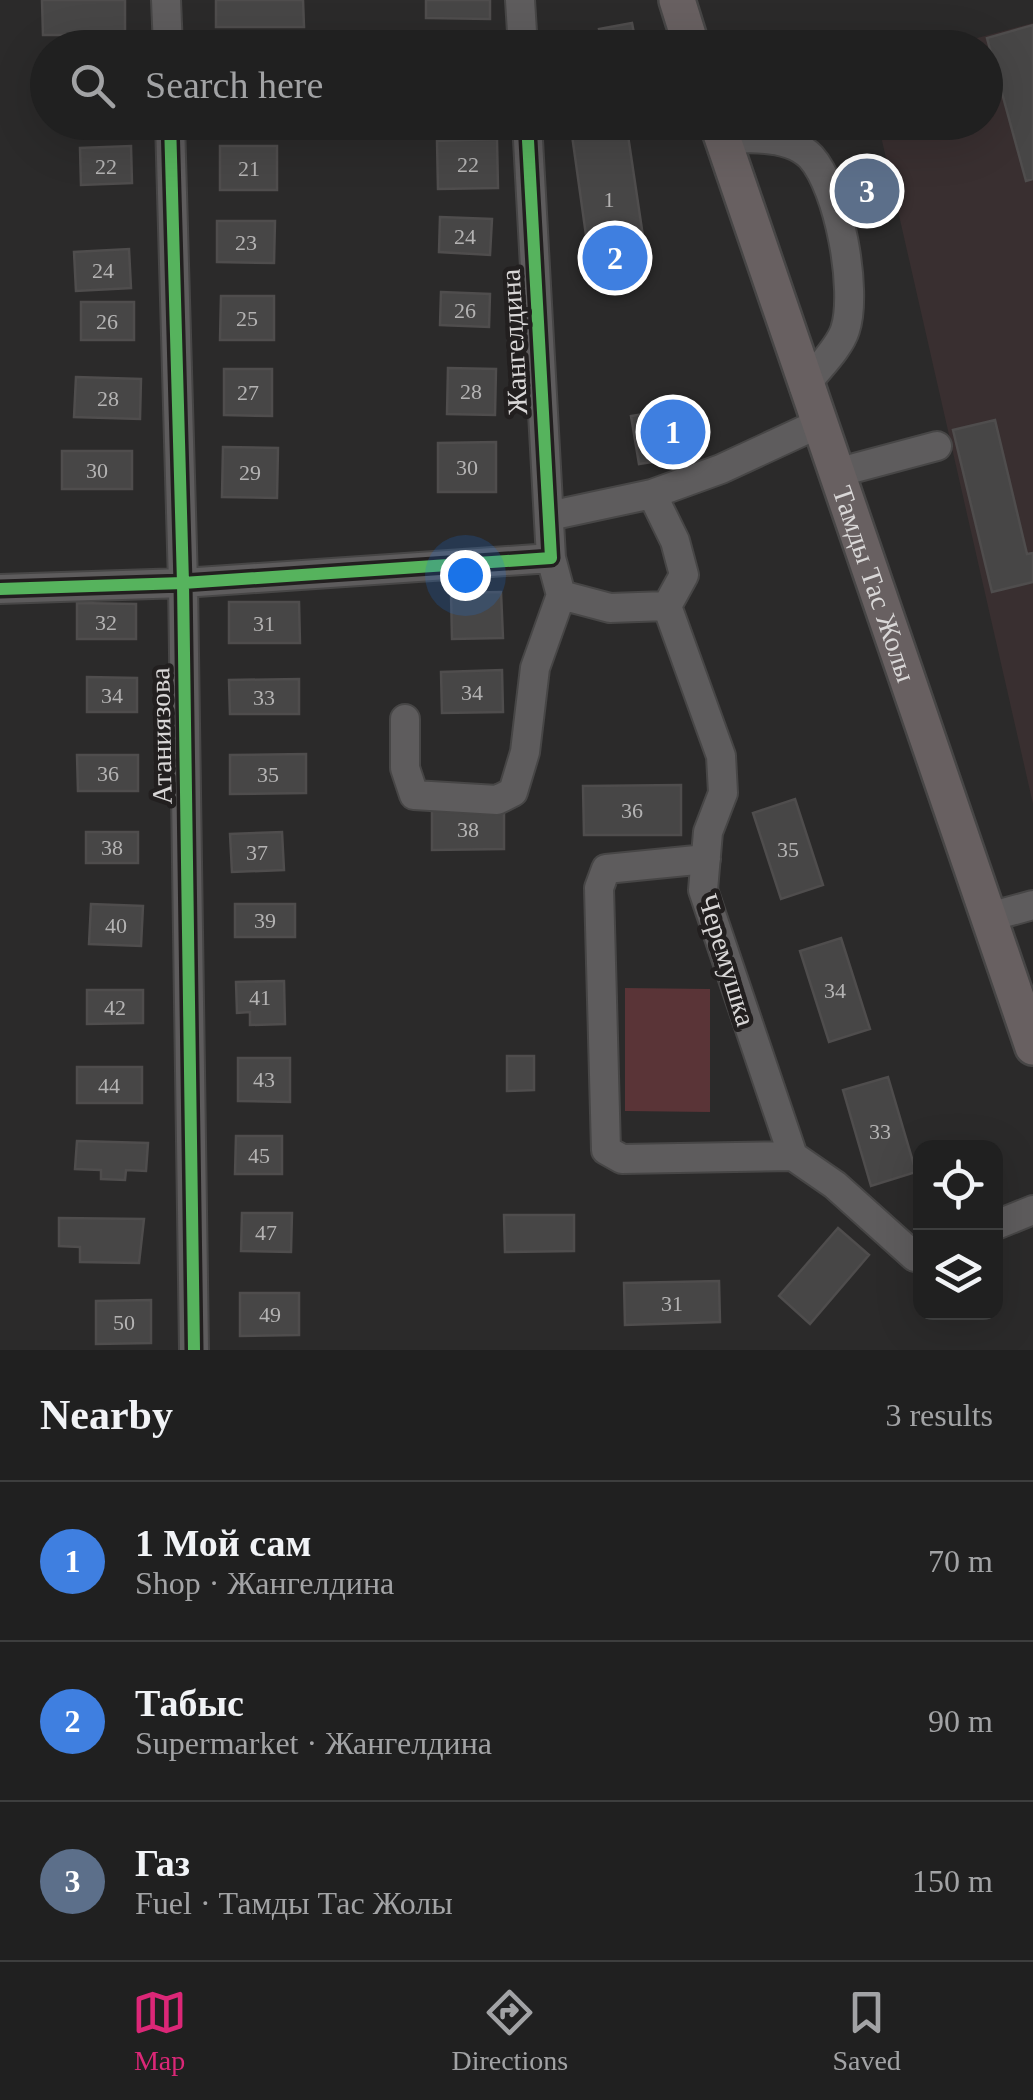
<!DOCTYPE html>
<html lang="en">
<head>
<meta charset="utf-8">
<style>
  :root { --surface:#202020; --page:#282829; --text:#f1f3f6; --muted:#a2a3a5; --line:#3d3e3e; --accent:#db2777 }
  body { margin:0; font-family:Georgia,serif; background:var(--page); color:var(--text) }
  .controls { position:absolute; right:30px; bottom:30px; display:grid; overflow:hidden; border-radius:20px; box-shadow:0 10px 40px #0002 }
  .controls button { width:90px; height:90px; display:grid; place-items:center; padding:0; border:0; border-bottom:2px solid var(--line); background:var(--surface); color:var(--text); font:50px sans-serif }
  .you { position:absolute; left:465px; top:575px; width:35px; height:35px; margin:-25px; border:8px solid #fff; border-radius:50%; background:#1a73e8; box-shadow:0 0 0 15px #1a73e833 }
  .badge { display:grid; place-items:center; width:65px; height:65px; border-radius:50%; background:var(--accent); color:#fff; font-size:32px; font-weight:700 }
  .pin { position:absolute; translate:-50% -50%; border:5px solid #fff; box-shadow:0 2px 10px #0006 }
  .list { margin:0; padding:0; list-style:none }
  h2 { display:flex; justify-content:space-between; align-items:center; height:130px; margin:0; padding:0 40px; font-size:42px }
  h2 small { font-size:32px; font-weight:400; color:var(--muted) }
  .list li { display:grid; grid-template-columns:65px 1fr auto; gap:30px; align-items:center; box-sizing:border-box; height:160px; padding:0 40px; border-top:2px solid var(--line) }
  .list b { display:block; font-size:38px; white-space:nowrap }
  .list p { margin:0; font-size:32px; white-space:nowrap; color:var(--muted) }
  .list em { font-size:32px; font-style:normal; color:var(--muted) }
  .icon { flex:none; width:55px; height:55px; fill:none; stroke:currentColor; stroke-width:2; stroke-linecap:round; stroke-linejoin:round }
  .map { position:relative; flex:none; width:1033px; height:1350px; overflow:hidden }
  .search { position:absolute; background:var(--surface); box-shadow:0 10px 40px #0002; left:30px; right:30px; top:30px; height:110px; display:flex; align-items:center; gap:25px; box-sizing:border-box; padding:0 35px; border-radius:55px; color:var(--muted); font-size:38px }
  .sheet { height:610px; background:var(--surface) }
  nav { display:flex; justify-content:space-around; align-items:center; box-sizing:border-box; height:140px; border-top:2px solid var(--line); background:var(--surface); font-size:28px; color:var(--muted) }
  nav a { display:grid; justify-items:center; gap:5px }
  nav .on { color:var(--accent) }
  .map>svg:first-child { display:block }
</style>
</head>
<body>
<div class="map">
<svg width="1033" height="1350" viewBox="0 0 1033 1350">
  <rect width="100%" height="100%" fill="#2b2a2a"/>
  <path fill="#392f30" d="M1033,23V804L878,123L986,122V48L944,47Z"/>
  <path fill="#5a3437" d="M625,988L710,989V1112L625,1111Z"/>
  <path fill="#474646" stroke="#4f4d4d" stroke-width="2.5" d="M42,0H125V35H43Z
    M216,0H303L304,27H216Z
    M426,0H490V19L426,18Z
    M632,23L636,44L602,48L599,29Z
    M1033,25V179L1026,181L987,38Z
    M626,122L648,270L592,278L571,128Z
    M497,139L498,188L438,189L437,141Z
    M131,146L132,183L81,185L80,148Z
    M220,146H277V190H220Z
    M883,161L894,211L851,221L839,171Z
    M440,217L492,219L490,255L439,252Z
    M217,221H275L274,263L217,262Z
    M129,249L131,288L76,291L74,252Z
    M441,292L490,294L489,327L440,325Z
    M221,296H274V340H220Z
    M81,302H134V340H81Z
    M448,368L496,369L495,415L447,414Z
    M224,369H272V416L224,415Z
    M76,377L141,379L140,419L74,417Z
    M688,407L696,455L639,464L631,416Z
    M995,420L1027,554L1033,553V582L992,592L953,430Z
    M496,442V492H438V443Z
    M223,447L278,448L277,498L222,497Z
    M62,451H132V489H62Z
    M501,592L503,638L452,639L451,593Z
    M229,602H299L300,643H229Z
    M77,603L136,604V639H77Z
    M502,670L503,712L442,713L441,672Z
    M87,677L137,678V712H87Z
    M299,679V714H230L229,680Z
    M306,754V793L230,794V755Z
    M77,755H138V791H78Z
    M681,785V835H584L583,786Z
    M795,799L823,885L781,899L753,813Z
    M432,808H504V849L432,850Z
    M86,832H138V863H86Z
    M282,832L284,870L232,872L230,834Z
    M91,904L143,906L141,946L89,944Z
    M235,904H295V937H235Z
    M841,938L870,1029L829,1042L800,951Z
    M284,981L285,1024L250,1025V1012L237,1013L236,982Z
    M87,990H143V1023L87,1024Z
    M507,1056H534V1090L507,1091Z
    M238,1058H290V1102L238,1101Z
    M77,1067H142V1103H77Z
    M888,1077L916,1172L871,1186L843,1090Z
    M236,1136H282V1174H235Z
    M77,1141L148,1143L146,1171L126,1170L125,1180L101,1179V1170L75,1169Z
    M242,1213H292L291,1252L241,1251Z
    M504,1215H574V1251L505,1252Z
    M59,1218L144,1219L139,1263L80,1262V1247L59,1246Z
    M838,1228L869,1255L810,1324L779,1296Z
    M719,1281L720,1322L625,1325L624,1283Z
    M240,1293H299V1335L240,1336Z
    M151,1300V1343L96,1344V1301Z"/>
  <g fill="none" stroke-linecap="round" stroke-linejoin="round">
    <defs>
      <path id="minor" d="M166,0L168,48
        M520,0L523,48
        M170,122L183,583L194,1350
        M722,140C750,137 790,135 811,157C839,188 858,291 845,330C839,349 816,370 804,387
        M836,473L937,446
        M549,516L652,494L721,469L818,424
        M0,589L183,583L551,558
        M561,595L610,608L667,606L684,575L675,541L652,494
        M667,606L721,756L723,793L708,832L703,890L793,1156L835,1185L915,1257L920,1254
        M405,719V768L414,795L497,800L513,792L525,752L535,668L561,595L551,558L527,122
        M706,859L606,869L599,888L606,1150L622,1159L793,1156
        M989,917L1033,905
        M996,1225L1033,1210"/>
      <g id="major">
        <path d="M677,0L692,48"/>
        <path id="s1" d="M717,122L1033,1047"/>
      </g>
    </defs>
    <use href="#minor" stroke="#474646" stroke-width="32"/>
    <use href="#major" stroke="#474646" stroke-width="40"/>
    <use href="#minor" stroke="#5e5c5d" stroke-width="28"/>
    <use href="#major" stroke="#686061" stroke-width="35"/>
    <defs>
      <path id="cycleway" d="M170,122L183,583L194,1350
        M0,589L183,583L551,558L527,122"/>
    </defs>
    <use href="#cycleway" stroke="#221f1f" stroke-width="19"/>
    <use href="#cycleway" stroke="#56b35d" stroke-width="12"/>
  </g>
  <g text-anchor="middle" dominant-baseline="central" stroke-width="9" stroke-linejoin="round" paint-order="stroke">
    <g font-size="22" fill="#b4b3b3">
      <text x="468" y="164">22</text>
      <text x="106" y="166">22</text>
      <text x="249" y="168">21</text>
      <text x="609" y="199">1</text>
      <text x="465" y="236">24</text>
      <text x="246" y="242">23</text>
      <text x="103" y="270">24</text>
      <text x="465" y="310">26</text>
      <text x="247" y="318">25</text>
      <text x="107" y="321">26</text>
      <text x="471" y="391">28</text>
      <text x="248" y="392">27</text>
      <text x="108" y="398">28</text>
      <text x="467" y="467">30</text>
      <text x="97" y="470">30</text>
      <text x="250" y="472">29</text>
      <text x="106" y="622">32</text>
      <text x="264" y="623">31</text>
      <text x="472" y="692">34</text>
      <text x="112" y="695">34</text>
      <text x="264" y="697">33</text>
      <text x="108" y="773">36</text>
      <text x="268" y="774">35</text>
      <text x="632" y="810">36</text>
      <text x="468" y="829">38</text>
      <text x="112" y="847">38</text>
      <text x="788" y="849">35</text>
      <text x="257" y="852">37</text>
      <text x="265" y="920">39</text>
      <text x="116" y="925">40</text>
      <text x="835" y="990">34</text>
      <text x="260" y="997">41</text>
      <text x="115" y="1007">42</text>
      <text x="264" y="1079">43</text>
      <text x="109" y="1085">44</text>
      <text x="880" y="1131">33</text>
      <text x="259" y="1155">45</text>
      <text x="266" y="1232">47</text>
      <text x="672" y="1303">31</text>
      <text x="270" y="1314">49</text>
      <text x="124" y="1322">50</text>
    </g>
    <g font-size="28" fill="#d9d7d7" stroke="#221f1f">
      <text transform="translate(514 342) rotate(-93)">Жангелдина</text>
      <text stroke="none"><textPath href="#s1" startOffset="488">Тамды Тас Жолы</textPath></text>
      <text transform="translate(161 736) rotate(-91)">Атаниязова</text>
      <text transform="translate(727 960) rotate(73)">Черемушка</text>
    </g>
  </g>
</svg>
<div class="controls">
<button><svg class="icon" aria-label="locate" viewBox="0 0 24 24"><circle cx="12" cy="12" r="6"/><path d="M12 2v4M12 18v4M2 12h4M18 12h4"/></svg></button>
<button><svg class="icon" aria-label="layers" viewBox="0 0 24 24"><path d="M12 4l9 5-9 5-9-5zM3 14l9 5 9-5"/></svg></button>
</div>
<div class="you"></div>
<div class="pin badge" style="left:673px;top:432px;background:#3f7fe0">1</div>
<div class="pin badge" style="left:615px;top:258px;background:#3f7fe0">2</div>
<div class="pin badge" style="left:867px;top:191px;background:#5c6f8a">3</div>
<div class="search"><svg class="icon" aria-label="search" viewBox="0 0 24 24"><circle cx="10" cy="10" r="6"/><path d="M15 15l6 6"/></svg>Search here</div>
</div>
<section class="sheet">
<h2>Nearby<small>3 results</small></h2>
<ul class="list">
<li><span class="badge" style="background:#3f7fe0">1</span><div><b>1 Мой сам</b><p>Shop · Жангелдина</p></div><em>70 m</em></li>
<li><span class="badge" style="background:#3f7fe0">2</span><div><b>Табыс</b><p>Supermarket · Жангелдина</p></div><em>90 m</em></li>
<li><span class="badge" style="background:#5c6f8a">3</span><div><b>Газ</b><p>Fuel · Тамды Тас Жолы</p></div><em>150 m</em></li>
</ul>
</section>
<nav>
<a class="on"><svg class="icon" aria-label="map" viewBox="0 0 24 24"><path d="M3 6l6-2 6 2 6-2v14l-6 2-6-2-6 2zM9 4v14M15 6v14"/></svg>Map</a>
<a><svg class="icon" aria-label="directions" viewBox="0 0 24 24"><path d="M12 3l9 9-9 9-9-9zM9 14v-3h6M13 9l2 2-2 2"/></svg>Directions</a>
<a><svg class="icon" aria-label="saved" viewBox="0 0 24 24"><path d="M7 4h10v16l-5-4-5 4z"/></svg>Saved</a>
</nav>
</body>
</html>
